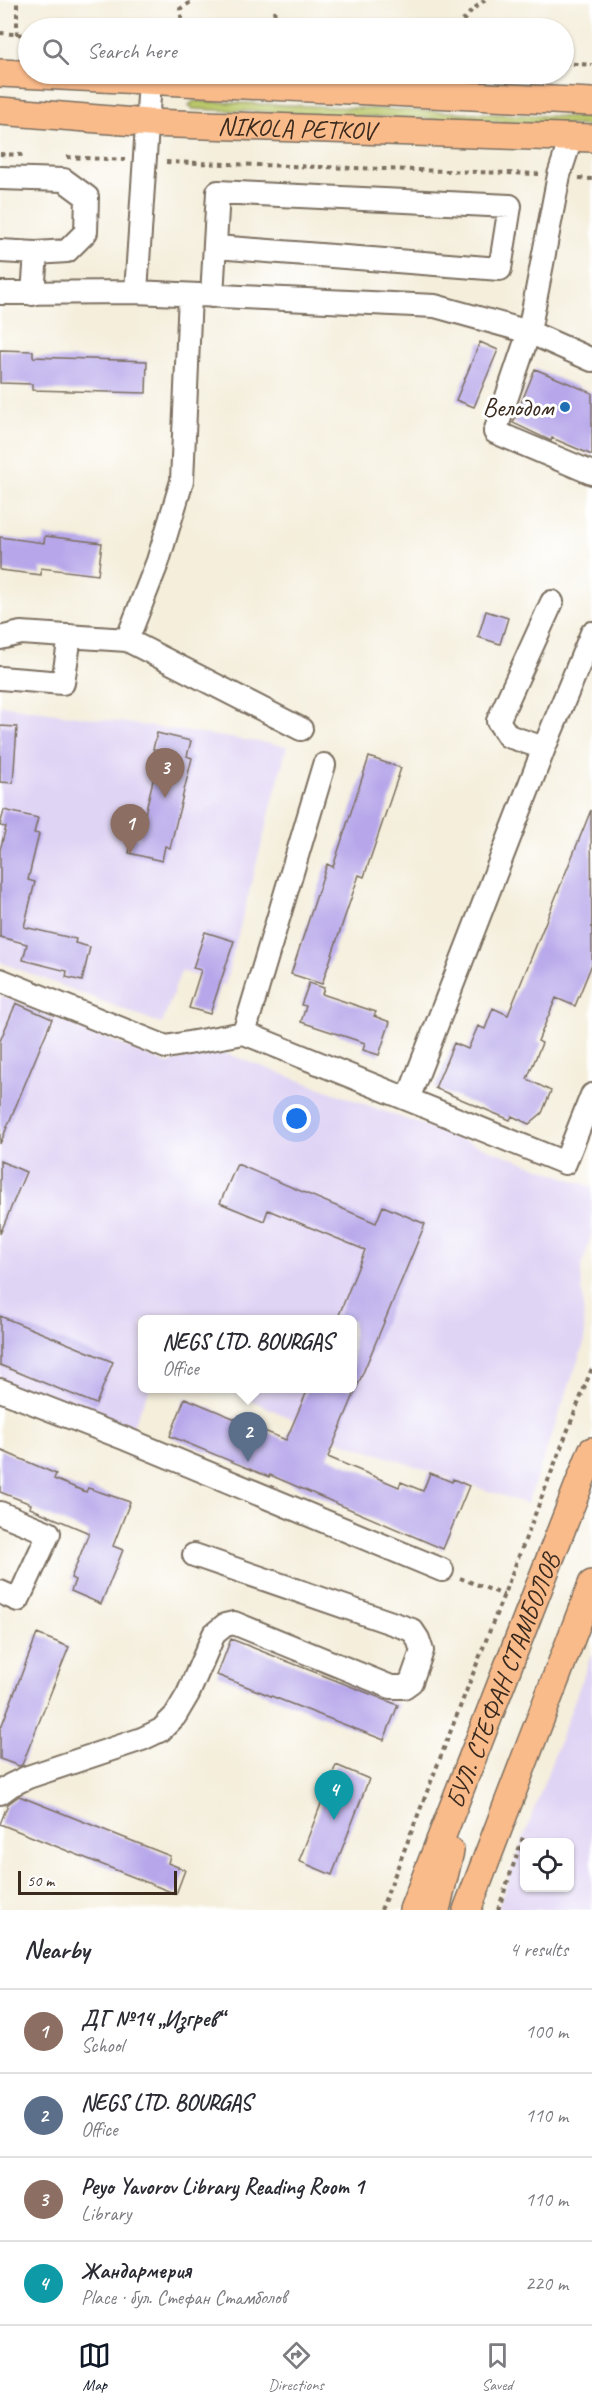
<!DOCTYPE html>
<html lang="en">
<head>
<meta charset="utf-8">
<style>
  :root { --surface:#fff; --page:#f2f2f3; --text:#2b2b33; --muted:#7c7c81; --line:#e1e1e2; --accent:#111827 }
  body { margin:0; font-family:Caveat,sans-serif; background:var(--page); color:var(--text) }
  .controls { position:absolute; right:18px; bottom:18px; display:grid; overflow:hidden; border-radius:9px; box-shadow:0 2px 4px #0004 }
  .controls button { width:54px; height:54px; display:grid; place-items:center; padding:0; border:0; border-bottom:2px solid var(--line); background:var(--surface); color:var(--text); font:30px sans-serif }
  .scale { position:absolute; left:18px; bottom:15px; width:159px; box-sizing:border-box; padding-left:6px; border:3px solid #3b2a1e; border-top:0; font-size:16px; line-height:21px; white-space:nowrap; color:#3b2a1e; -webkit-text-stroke:4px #fff; paint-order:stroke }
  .you { position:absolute; left:297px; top:1119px; width:21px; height:21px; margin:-15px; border:4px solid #fff; border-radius:50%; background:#1a73e8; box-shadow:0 0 0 9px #1a73e833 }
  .badge { display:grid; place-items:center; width:39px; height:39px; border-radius:50%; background:var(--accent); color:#fff; font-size:20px; font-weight:700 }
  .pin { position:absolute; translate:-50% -50px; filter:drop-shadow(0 2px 3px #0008) }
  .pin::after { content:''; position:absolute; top:32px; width:21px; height:18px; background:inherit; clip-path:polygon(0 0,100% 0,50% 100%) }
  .popup { position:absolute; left:138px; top:1315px; width:219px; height:78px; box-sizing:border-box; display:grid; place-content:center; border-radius:9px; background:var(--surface); filter:drop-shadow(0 2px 4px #0005); font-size:20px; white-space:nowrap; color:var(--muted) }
  .popup b { font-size:22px; color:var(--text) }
  .popup::after { content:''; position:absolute; left:50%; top:100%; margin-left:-12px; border:12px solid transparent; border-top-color:var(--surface) }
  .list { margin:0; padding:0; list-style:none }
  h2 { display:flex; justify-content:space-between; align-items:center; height:78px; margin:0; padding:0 24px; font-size:26px }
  h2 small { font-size:20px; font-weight:400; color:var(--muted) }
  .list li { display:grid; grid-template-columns:39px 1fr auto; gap:18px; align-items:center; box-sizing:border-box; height:84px; padding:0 24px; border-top:2px solid var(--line) }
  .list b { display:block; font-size:22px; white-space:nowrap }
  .list p { margin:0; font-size:20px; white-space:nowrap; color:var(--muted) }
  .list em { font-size:20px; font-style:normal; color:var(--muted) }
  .icon { flex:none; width:33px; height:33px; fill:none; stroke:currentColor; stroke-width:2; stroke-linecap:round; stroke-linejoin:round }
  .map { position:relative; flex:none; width:592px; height:1910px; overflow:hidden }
  .search { position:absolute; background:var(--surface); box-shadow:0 2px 4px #0004; left:18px; right:18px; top:18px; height:66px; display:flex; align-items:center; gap:15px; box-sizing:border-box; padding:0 21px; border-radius:33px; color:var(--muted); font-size:22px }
  .sheet { height:414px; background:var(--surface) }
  nav { display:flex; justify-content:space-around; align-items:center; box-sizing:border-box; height:84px; border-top:2px solid var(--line); background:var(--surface); font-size:16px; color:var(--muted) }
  nav a { display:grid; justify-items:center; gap:3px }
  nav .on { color:var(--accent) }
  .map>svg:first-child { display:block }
</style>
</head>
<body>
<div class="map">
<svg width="592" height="1910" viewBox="0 0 592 1910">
  <rect width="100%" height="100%" fill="#fff"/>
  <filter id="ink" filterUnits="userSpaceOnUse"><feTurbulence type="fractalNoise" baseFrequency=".0167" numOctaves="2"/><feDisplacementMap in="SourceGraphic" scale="12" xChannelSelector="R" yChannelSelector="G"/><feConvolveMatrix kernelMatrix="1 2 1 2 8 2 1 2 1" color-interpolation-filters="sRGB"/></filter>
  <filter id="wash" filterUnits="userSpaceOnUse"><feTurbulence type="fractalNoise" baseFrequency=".008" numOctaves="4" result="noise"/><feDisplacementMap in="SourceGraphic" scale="24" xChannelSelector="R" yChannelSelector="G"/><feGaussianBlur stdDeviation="1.35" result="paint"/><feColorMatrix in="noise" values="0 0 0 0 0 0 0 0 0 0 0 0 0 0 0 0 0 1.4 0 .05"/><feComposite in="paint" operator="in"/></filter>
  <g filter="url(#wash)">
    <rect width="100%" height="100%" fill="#f4eedb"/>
    <path fill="#e0d4f4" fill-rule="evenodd" d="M0,705L287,746L225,985L181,971L162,1024L0,962Z
      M2,995L168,1064L211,1048L592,1187V1233L581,1269L585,1341L527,1504L340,1441L227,1389L353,1388V1320H143V1388L150,1389L126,1439L0,1387V1000Z
      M592,1653V1910H497ZM570,1842V1888H524V1842Z"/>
    <path fill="#bac769" stroke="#7a7844" stroke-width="1.5" d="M194,101L592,118V126L193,109L189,105Z"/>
    <g id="blocks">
      <path fill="#b7a7ea" d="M480,342L498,350L474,407L456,400Z
        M0,350L33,351V357L147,361L146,393L32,390V384L0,383Z
        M535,369L592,393V455L552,438L551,441L513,423Z
        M45,536L102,543L98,575L41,568V575L0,570V537L44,543Z
        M486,611L508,618L500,644L478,637Z
        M0,726L17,727L13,783L0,782Z
        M157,733L191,741L187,756L192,758L170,848L165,846L162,861L129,853L132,838L139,839L160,751L153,749Z
        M369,757L401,768L364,877L359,875L322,984L291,974L327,864L333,867Z
        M4,810L38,818L34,833L39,834L28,880L35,882L24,927L76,939L75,943L90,947L82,981L66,977L67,971L23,960L27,944L0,937V850L6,827L0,826Z
        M591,810L592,964L575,1006L556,998L538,1041L542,1043L527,1079L551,1091L542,1113L529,1124L512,1116L510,1120L435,1088L454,1043L468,1049L478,1026L485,1029L493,1008L508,1015Z
        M205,932L234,941L210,1014L189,1008L201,970L193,968Z
        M309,983L324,988L322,994L376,1012L374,1016L390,1022L379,1055L363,1050L365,1043L301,1022L306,1006L301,1005Z
        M16,1003L52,1019L0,1144V1041Z
        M0,1161L26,1172L0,1234Z
        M237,1164L376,1223L383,1206L425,1224L328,1457L399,1487L401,1482L423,1491L430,1473L452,1482L453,1479L469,1486L443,1549L270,1475L269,1477L170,1436L185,1398L286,1440L308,1389H353V1320H337L365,1250L268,1210L264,1221L220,1203Z
        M0,1316L113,1362L96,1404L0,1365Z
        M0,1450L56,1474L54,1479L86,1492L88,1488L130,1502L113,1546L123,1550L101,1604L71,1591L75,1580L71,1578L89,1533L30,1508L31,1504L0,1492Z
        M37,1634L69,1647L22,1765L19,1766L0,1759V1730Z
        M231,1639L398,1705L384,1740L217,1675Z
        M336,1765L369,1779L332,1875L299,1861Z
        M19,1796L170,1856L168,1863L185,1870L176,1894L0,1824L8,1804Z"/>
    </g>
  </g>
  <g filter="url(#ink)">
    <use href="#blocks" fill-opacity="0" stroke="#7c6f60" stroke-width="1.5"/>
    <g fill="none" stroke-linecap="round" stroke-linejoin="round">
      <defs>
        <path id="minor" d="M150,81L136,292L435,306L529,332L559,175L571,138
          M0,178L64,180L87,197L86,232L67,251L36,253L0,251
          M0,293L136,292
          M33,294L36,253
          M212,296L218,192L510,206L500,269L216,247
          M592,360L529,332L495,432L592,473
          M0,638L21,633L127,640L301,729
          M127,640L158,561L182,481L190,295
          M0,678L63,683L70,636
          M544,748L508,736L498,721L552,602
          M0,980L166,1047L244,1033L565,1163L592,1095
          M244,1033L324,765
          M408,1099L544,748L592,633
          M0,1390L126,1439L442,1570
          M0,1513L49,1533L18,1600L0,1592
          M0,1793L11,1785L28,1777L142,1739L161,1730L175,1716L188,1694L214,1634L225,1625L234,1623L391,1687H404L411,1682L422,1651L418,1639L412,1630L194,1555"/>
        <g id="major">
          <path d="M0,73L592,102"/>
          <path id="s1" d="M0,111L148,123L592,138"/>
          <path id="s2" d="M413,1910L592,1451"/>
          <path d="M436,1910L450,1851"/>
          <path d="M467,1910L592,1584"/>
        </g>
      </defs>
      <use href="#minor" stroke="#7c6f60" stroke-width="26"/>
      <use href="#major" stroke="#7c6f60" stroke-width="30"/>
      <path stroke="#7c6f60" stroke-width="4" stroke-dasharray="4.5 4.5" stroke-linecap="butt" d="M274,10L277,28
        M183,28L180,9L194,0
        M457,28L472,10L485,0
        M0,33L28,35
        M17,35V0
        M564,63L592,65
        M0,154L23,155
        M67,157L125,160
        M166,162L539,174
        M579,178L592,179
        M460,1578L504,1595
        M381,1910L592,1368
        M498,1910L523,1837"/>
      <use href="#minor" stroke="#fff" stroke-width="22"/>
      <use href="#major" stroke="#fabb8b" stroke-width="27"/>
    </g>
  </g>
  <circle fill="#1f6fb2" stroke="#fff" stroke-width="2" cx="565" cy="407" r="6"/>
  <g text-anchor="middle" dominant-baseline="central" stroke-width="6" stroke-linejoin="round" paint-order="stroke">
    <g font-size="26" fill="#3b2a1e" stroke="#fff">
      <text stroke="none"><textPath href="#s1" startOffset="297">NIKOLA PETKOV</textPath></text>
      <text stroke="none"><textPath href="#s2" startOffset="246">БУЛ. СТЕФАН СТАМБОЛОВ</textPath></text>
    </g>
    <g font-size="26" fill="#3b2a1e" stroke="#fff" text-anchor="end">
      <text x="553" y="407">Велодом</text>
    </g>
  </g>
</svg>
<div class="controls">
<button><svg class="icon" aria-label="locate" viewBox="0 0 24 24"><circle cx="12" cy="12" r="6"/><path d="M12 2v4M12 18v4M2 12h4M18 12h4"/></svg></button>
</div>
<div class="scale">50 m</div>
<div class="you"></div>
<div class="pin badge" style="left:130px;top:854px;background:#8d6e63">1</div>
<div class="pin badge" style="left:248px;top:1462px;background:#5c6f8a">2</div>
<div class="popup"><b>NEGS LTD. BOURGAS</b>Office</div>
<div class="pin badge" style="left:165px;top:798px;background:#8d6e63">3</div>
<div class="pin badge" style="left:334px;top:1820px;background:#0f9aa8">4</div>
<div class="search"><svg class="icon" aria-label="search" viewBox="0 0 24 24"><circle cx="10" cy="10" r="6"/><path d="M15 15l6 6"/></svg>Search here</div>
</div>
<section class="sheet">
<h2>Nearby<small>4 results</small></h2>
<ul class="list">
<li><span class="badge" style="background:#8d6e63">1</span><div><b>ДГ №14 „Изгрев“</b><p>School</p></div><em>100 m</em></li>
<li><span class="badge" style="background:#5c6f8a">2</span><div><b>NEGS LTD. BOURGAS</b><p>Office</p></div><em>110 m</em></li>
<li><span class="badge" style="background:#8d6e63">3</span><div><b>Peyo Yavorov Library Reading Room 1</b><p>Library</p></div><em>110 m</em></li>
<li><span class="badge" style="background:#0f9aa8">4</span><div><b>Жандармерия</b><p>Place · бул. Стефан Стамболов</p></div><em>220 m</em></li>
</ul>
</section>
<nav>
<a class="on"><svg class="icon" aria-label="map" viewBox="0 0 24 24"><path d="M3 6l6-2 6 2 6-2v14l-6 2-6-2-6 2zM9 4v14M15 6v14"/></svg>Map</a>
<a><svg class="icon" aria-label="directions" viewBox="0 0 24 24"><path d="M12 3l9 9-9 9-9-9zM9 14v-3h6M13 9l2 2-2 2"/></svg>Directions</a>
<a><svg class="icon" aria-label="saved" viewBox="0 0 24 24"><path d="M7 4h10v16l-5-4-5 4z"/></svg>Saved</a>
</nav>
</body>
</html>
